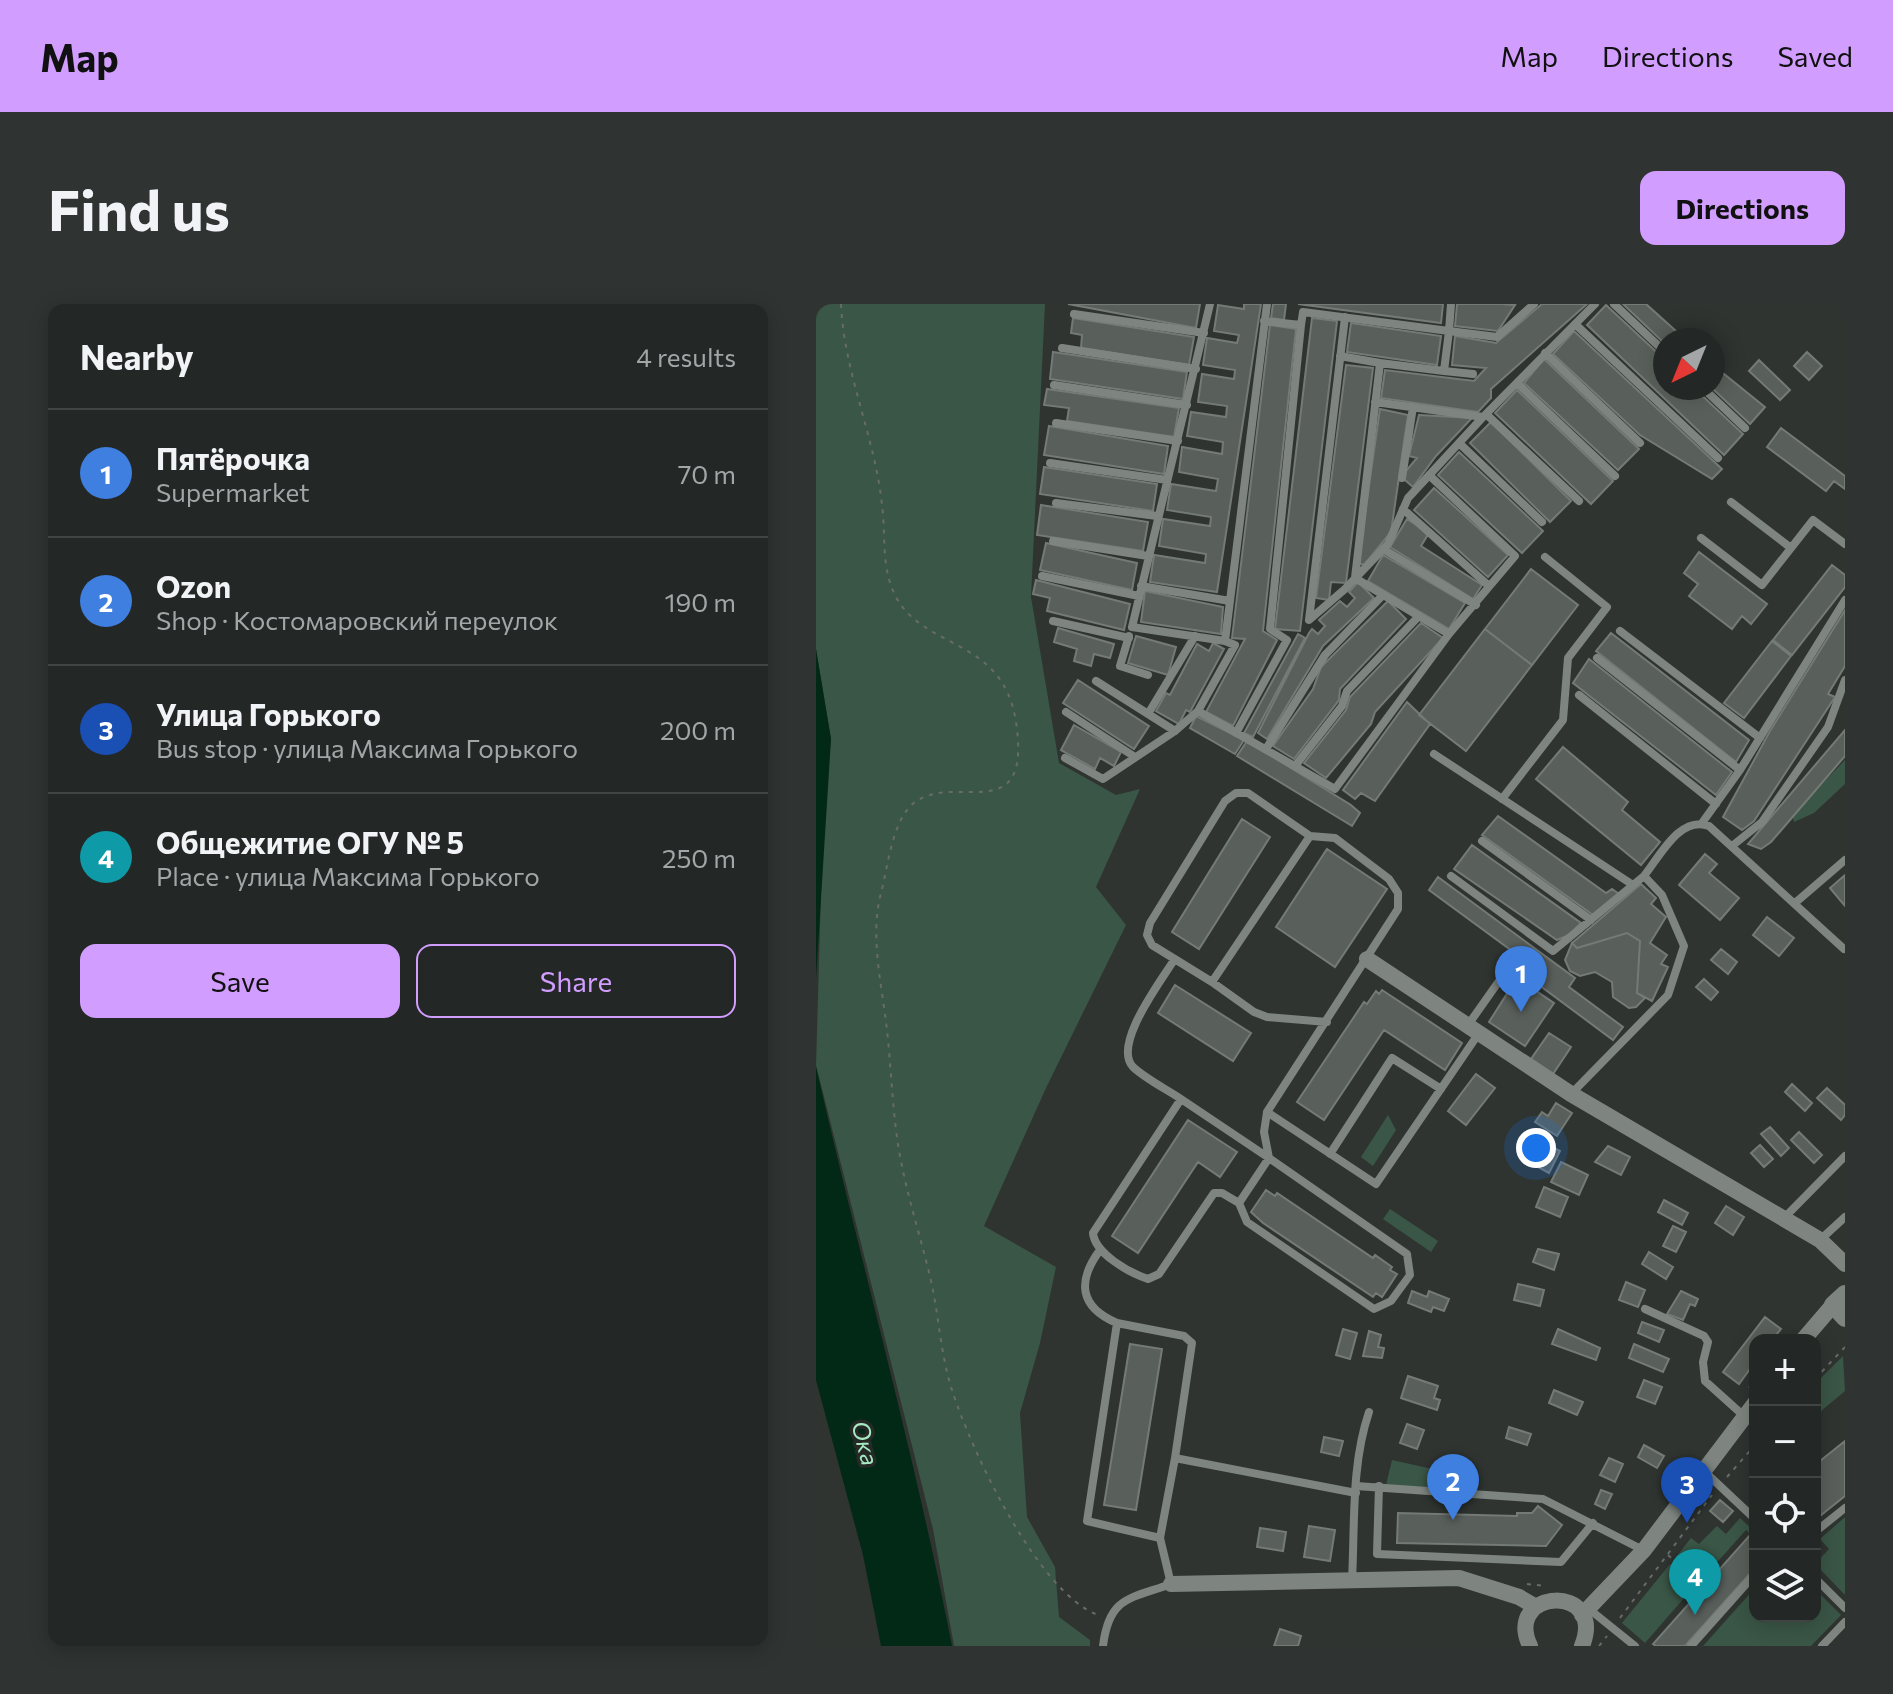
<!DOCTYPE html>
<html lang="en">
<head>
<meta charset="utf-8">
<style>
  :root { --surface:#232725; --page:#2f3332; --text:#f1f3f6; --muted:#a3a5a7; --line:#404442; --accent:#d19dfe }
  body { margin:0; font-family:Commissioner,sans-serif; background:var(--page); color:var(--text) }
  .controls { position:absolute; right:24px; bottom:24px; display:grid; overflow:hidden; border-radius:16px; box-shadow:0 4px 20px #0003 }
  .controls button { width:72px; height:72px; display:grid; place-items:center; padding:0; border:0; border-bottom:2px solid var(--line); background:var(--surface); color:var(--text); font:40px sans-serif }
  .compass { position:absolute; left:837px; top:24px; width:72px; height:72px; border-radius:50%; background:var(--surface); box-shadow:0 4px 20px #0003; rotate:223deg }
  .you { position:absolute; left:720px; top:844px; width:28px; height:28px; margin:-20px; border:6px solid #fff; border-radius:50%; background:#1a73e8; box-shadow:0 0 0 12px #1a73e833 }
  .badge { display:grid; place-items:center; width:52px; height:52px; border-radius:50%; background:var(--accent); color:#fff; font-size:26px; font-weight:700 }
  .pin { position:absolute; translate:-50% -66px; filter:drop-shadow(0 2px 4px #0008) }
  .pin::after { content:''; position:absolute; top:42px; width:28px; height:24px; background:inherit; clip-path:polygon(0 0,100% 0,50% 100%) }
  .list { margin:0; padding:0; list-style:none }
  h2 { display:flex; justify-content:space-between; align-items:center; height:104px; margin:0; padding:0 32px; font-size:34px }
  h2 small { font-size:26px; font-weight:400; color:var(--muted) }
  .list li { display:grid; grid-template-columns:52px 1fr auto; gap:24px; align-items:center; box-sizing:border-box; height:128px; padding:0 32px; border-top:2px solid var(--line) }
  .list b { display:block; font-size:30px; white-space:nowrap }
  .list p { margin:0; font-size:26px; white-space:nowrap; color:var(--muted) }
  .list em { font-size:26px; font-style:normal; color:var(--muted) }
  .actions { display:flex; gap:16px; padding:24px 32px }
  .actions a { flex:1; padding:18px 0; border:2px solid var(--accent); border-radius:16px; text-align:center; font-size:28px; color:var(--accent) }
  .actions .main { background:var(--accent); color:#111 }
  .icon { flex:none; width:44px; height:44px; fill:none; stroke:currentColor; stroke-width:2; stroke-linecap:round; stroke-linejoin:round }
  .map { position:relative; flex:none; width:1029px; height:1342px; overflow:hidden; border-radius:16px }
  header { display:flex; align-items:center; gap:48px; box-sizing:border-box; height:112px; padding:0 40px; background:var(--accent); color:#111 }
  header strong { font-size:38px }
  nav { display:flex; gap:44px; margin-inline-start:auto; font-size:28px }
  .intro { display:flex; align-items:center; justify-content:space-between; box-sizing:border-box; height:192px; padding:0 48px }
  h1 { margin:0; font-size:56px }
  .button { padding:20px 36px; border-radius:16px; background:var(--accent); color:#111; font-size:28px; font-weight:700 }
  main { display:flex; gap:48px; padding:0 48px }
  aside { flex:1; background:var(--surface); border-radius:16px; box-shadow:0 4px 20px #0003 }
  .map>svg:first-child { display:block }
</style>
</head>
<body>
<header>
<strong>Map</strong>
<nav><a>Map</a><a>Directions</a><a>Saved</a></nav>
</header>
<div class="intro"><h1>Find us</h1><a class="button">Directions</a></div>
<main>
<aside>
<h2>Nearby<small>4 results</small></h2>
<ul class="list">
<li><span class="badge" style="background:#3f7fe0">1</span><div><b>Пятёрочка</b><p>Supermarket</p></div><em>70 m</em></li>
<li><span class="badge" style="background:#3f7fe0">2</span><div><b>Ozon</b><p>Shop · Костомаровский переулок</p></div><em>190 m</em></li>
<li><span class="badge" style="background:#1a4fb4">3</span><div><b>Улица Горького</b><p>Bus stop · улица Максима Горького</p></div><em>200 m</em></li>
<li><span class="badge" style="background:#0f9aa8">4</span><div><b>Общежитие ОГУ № 5</b><p>Place · улица Максима Горького</p></div><em>250 m</em></li>
</ul>
<div class="actions"><a class="main">Save</a><a>Share</a></div>
</aside>
<div class="map">
<svg width="1029" height="1342" viewBox="0 0 1029 1342">
  <rect width="100%" height="100%" fill="#2f3431"/>
  <path fill="#3a5646" d="M0,0H229L215,293L243,459L300,491L324,485L280,583L310,621L230,784L168,922L240,963L224,1039L204,1109L211,1213L239,1263L243,1313L274,1336V1342H138L117,1225L0,761L7,520L15,435L0,345Z
    M1029,456V480L998,509L978,518L976,511Z
    M572,811L580,826L557,862L545,853Z
    M574,905L622,937L615,948L567,915Z
    M1027,1052L1029,1087L999,1112V1080Z
    M576,1156L648,1172L647,1185L570,1181Z
    M1029,1213V1291L999,1260L1013,1245L1004,1235Z
    M924,1214L939,1228V1234L930,1226L886,1275L860,1253L875,1234L883,1240L901,1222L910,1230Z
    M854,1260L867,1271L858,1282L869,1293L829,1339L806,1319Z
    M939,1284V1312H999V1285L1025,1311L995,1342H887Z"/>
  <path fill="#022816" d="M0,345L15,435L0,674Z
    M0,763C44,956 98,1147 136,1342H65L47,1251L0,1076Z"/>
  <path fill="#595f5b" stroke="#747a76" stroke-width="2" d="M252,0H384L380,24Z
    M428,0H445L401,288L334,278L338,251L389,259L390,250L343,242L347,215L394,222L395,213L351,206L355,180L400,187L402,175L363,168L366,143L406,150L407,138L371,132L375,108L410,113L411,102L382,98L386,70L418,75L419,66L387,61L391,34L421,39L423,31L398,27L402,1L428,5Z
    M457,0H470L468,16L455,14Z
    M482,0H627L625,19Z
    M641,0H686L699,1L682,27L639,22Z
    M726,0H771L675,85V94L662,108L565,94L569,66L658,77L670,64L636,61L639,32L680,39Z
    M807,0H830L870,36H849V40Z
    M790,1L849,56V84H878L927,130L908,151L771,21Z
    M257,14L378,33L373,61L265,44L266,31L255,29Z
    M496,14L521,17L484,327L459,325Z
    M535,19L625,32L621,61L531,48Z
    M454,21L480,25L447,327L461,336L417,422L390,408L429,335L416,334Z
    M758,27L906,165L896,175L824,131L737,50Z
    M237,48L371,68L367,95L234,75Z
    M991,48L1006,62L993,76L978,62Z
    M728,55L823,145L802,166L708,79Z
    M943,56L974,86L964,96L933,67Z
    M530,61L557,64L530,279L515,278L513,296L500,294Z
    M897,61L949,103L934,120L896,84Z
    M231,85L363,104L358,133L251,117L253,104L228,101Z
    M701,86L797,177L775,200L679,109Z
    M564,105L592,111L575,228L548,261L542,259Z
    M603,111L656,114L620,152L597,183L589,176V168L601,154L593,152Z
    M675,118L755,197L734,218L654,139Z
    M233,122L352,142L348,170L228,151Z
    M965,124L1029,172V185L1018,177L1010,187L951,143Z
    M643,148L727,227L706,249L622,171Z
    M228,163L341,180L337,207L224,190Z
    M618,184L692,251L672,273L598,206Z
    M225,201L332,218L327,247L221,231Z
    M591,215L613,229L605,242L666,281L657,295L574,243Z
    M230,239L321,259L316,286L224,266Z
    M883,248L951,300L935,320L926,312L916,325L873,292L882,280L868,269Z
    M567,251L649,299L633,325L552,277Z
    M1016,261L1029,271V283L976,351L957,336Z
    M715,265L762,301L716,361L669,325Z
    M220,276L314,300L308,326L231,307L234,294L217,290Z
    M542,278L558,294L507,342L451,435L442,429L493,329L496,325L502,330L509,322L503,316L524,297L531,303L539,294L533,288Z
    M329,287L407,303L405,330L325,318Z
    M572,297L590,315L524,385L523,396L478,455L457,442L497,385L505,363Z
    M1029,306V362L1012,390L1019,393L938,517L926,526L907,513L954,427Z
    M605,319L627,334L559,408L555,420L510,474L488,459L530,406L534,393Z
    M242,324L298,340L294,354L278,350L275,362L258,357L261,345L238,338Z
    M669,325L716,361L650,447L603,411Z
    M795,329L933,436L920,458L780,347Z
    M482,330L489,334L437,433L428,429Z
    M320,332L360,343L352,371L312,359Z
    M956,337L975,352L928,414L908,399Z
    M397,339L408,345L374,408L370,406L363,420L340,407L350,389L354,391L381,340L393,347Z
    M773,355L916,468L900,491L757,379Z
    M262,376L333,422L318,445L247,399Z
    M591,398L614,420L559,497L545,489L539,495L527,486Z
    M380,412L428,436L419,450L374,424Z
    M258,421L305,448L298,462L284,454L279,465L245,446Z
    M1029,426V452L955,538L945,545L932,540Z
    M431,437L535,501L544,509L536,522L421,452Z
    M747,443L812,498L806,506L844,538L825,561L720,475Z
    M682,512L790,589L796,585L803,590L777,611L666,531Z
    M426,515L454,533L383,645L356,628Z
    M656,541L765,619L753,631L741,636L638,565Z
    M511,545L571,585L519,663L460,623Z
    M889,550L901,560L893,569L923,594L904,616L863,581Z
    M1029,571V602L1014,584Z
    M622,573L759,674L753,683L807,723L797,736L719,678L726,669L613,586Z
    M825,580L840,594L835,600L850,613L834,639L851,651L845,660L852,663L836,697L821,689L824,637L811,629L761,644L756,639Z
    M951,613L978,634L963,652L937,631Z
    M811,629L824,637L821,689L829,694L820,703L813,704L797,693L796,678L779,668L764,672L754,667L749,656L756,639L761,644Z
    M905,645L921,658L912,670L895,656Z
    M701,674L738,699L709,742L673,718Z
    M888,675L902,688L895,696L880,683Z
    M359,681L435,729L417,757L342,709Z
    M566,686L646,739L629,766L568,726L508,816L481,798L548,698L551,700L560,687L563,690Z
    M733,729L755,743L737,770L715,755Z
    M660,770L679,784L650,821L632,807Z
    M976,780L996,799L989,807L969,788Z
    M1011,784L1029,801V811L1025,816L1001,794Z
    M740,799L756,809L741,832L719,818L726,808L732,812Z
    M372,816L421,848L404,873L382,858L322,949L296,932Z
    M954,823L973,844L965,852L945,830Z
    M983,828L1006,851L998,859L975,836Z
    M730,840L744,847L733,869L713,858L719,845L726,848Z
    M944,841L957,855L948,863L935,849Z
    M792,842L814,853L805,871L779,858Z
    M745,858L772,871L763,891L735,878Z
    M728,883L752,893L744,913L720,903Z
    M450,886L459,892L461,889L557,954L559,951L576,963L574,966L581,970L566,993L560,989L557,993L447,919L435,908Z
    M848,896L872,909L866,921L842,908Z
    M910,902L928,913L917,931L899,919Z
    M857,922L870,928L860,948L847,942Z
    M722,945L743,950L738,966L717,958Z
    M833,948L857,963L850,975L826,960Z
    M810,978L829,986L822,1003L803,996Z
    M702,980L728,986L724,1002L698,996Z
    M596,987L611,993L613,987L633,995L628,1007L617,1003L615,1008L592,999Z
    M865,987L882,995L879,1002L874,1000L867,1016L851,1010Z
    M949,1013L965,1025L956,1036H939V1058L923,1080L907,1068Z
    M826,1018L848,1026L843,1038L822,1029Z
    M527,1025L541,1029L534,1055L520,1051Z
    M742,1025L784,1044L780,1056L736,1040Z
    M553,1027L565,1031L562,1043L568,1044L566,1054L547,1052Z
    M314,1040L346,1045L320,1206L288,1201Z
    M818,1040L853,1055L847,1068L813,1054Z
    M592,1072L622,1082L618,1094L624,1096L621,1106L585,1094Z
    M828,1076L846,1083L839,1100L821,1093Z
    M738,1086L767,1098L761,1111L733,1099Z
    M591,1120L608,1126L601,1145L584,1139Z
    M693,1123L715,1130L711,1141L690,1134Z
    M508,1133L527,1137L523,1152L505,1148Z
    M1029,1137V1192L999,1216V1161Z
    M828,1141L848,1152L841,1164L822,1153Z
    M793,1154L807,1160L799,1178L784,1171Z
    M785,1186L796,1190L789,1205L779,1200Z
    M904,1196L917,1207L907,1218L894,1207Z
    M722,1202L746,1221L730,1242L581,1239L582,1209L701,1212V1209H716Z
    M493,1222L519,1226L514,1257L488,1253Z
    M444,1224L470,1228L467,1247L441,1243Z
    M934,1231L939,1235V1264L869,1342H840L837,1340Z
    M464,1325L485,1332L482,1342H458Z"/>
  <g fill="none" stroke-linecap="round" stroke-linejoin="round">
    <path stroke="#676c69" stroke-width="2" stroke-dasharray="4 6" stroke-linecap="butt" d="M25,0C28,69 59,133 66,201C70,231 65,263 79,291C107,347 187,332 200,418C216,526 141,468 99,498C76,515 72,563 65,589C54,631 65,677 70,718C76,766 76,816 86,862C94,902 107,941 116,981C123,1015 125,1052 136,1086C155,1146 222,1289 282,1311
      M968,1036L972,1030
      M999,1075L1029,1043
      M933,1084L939,1075
      M911,1173L939,1141
      M852,1251L888,1283
      M711,1280L730,1282
      M804,1314L896,1191
      M783,1342L791,1332"/>
    <path stroke="#7e8581" stroke-width="8" d="M394,0L316,323L409,337
      M451,0L409,337L419,341L382,407L519,485L633,330L539,274L564,59L628,67L633,27L681,33L718,0
      M798,0L849,48
      M258,10L388,29
      M529,13L493,316L529,285L572,240L592,194L667,113
      M448,17L485,21L487,8L633,27L635,0
      M759,20L902,154
      M246,44L380,65
      M729,49L824,139
      M524,52L564,59
      M628,67L657,70
      M701,79L799,172
      M238,81L371,101
      M887,84L929,124
      M559,98L667,113L779,0
      M670,110L763,197
      M240,119L362,137
      M643,139L726,218
      M234,159L351,176
      M613,171L699,252L633,330
      M586,174L597,103
      M915,198L975,244
      M240,199L341,212
      M587,205L673,282
      M885,234L946,281L997,216L1029,240
      M237,237L332,252
      M567,245L660,301
      M226,272L323,292
      M325,282L414,297
      M237,317L313,334
      M804,327L944,434
      M313,332L304,362L332,371
      M781,354L924,466
      M280,377L359,427
      M763,391L900,500
      M250,408L319,453
      M332,410L379,332
      M420,429L471,336L454,325L485,21
      M450,445L509,351L567,291
      M618,450L817,581
      M249,454L287,475L359,427L382,407
      M479,462L526,402L531,387L603,312
      M420,489H432L494,532L396,678L336,641L331,631L334,619L409,497Z
      M686,495L747,416L752,354L791,303L729,253
      M886,519L924,466L1029,296
      M666,537L775,616
      M916,542L946,518L1012,423L1029,376
      M635,572L737,647L828,572L846,591L868,642L852,691L755,790
      M828,572C844,552 864,511 893,522L1028,645
      M979,599L1029,556
      M358,656C345,677 296,741 317,763C330,775 350,785 365,795
      M396,678L438,708L451,713L511,718
      M652,721L688,670
      M451,808L560,880L663,729
      M514,850L576,754L625,785
      M423,899L406,889H398L343,970L332,975C314,969 279,950 277,929L365,795L453,854L423,899L431,918L558,1005L575,997L594,971L591,950L453,854L448,828L451,808L582,605V589L573,575L519,534L494,532
      M968,914L1029,852
      M1004,936L1029,913
      M284,946C261,977 263,1003 301,1019
      M829,1005L888,1032L892,1038L887,1058L889,1077L928,1112
      M888,1167L939,1215
      M540,1182L727,1195L827,1246
      M563,1182L561,1250L745,1258L777,1219
      M999,1228L1029,1204
      M344,1234L271,1217L301,1019L368,1032L376,1039L359,1154
      M999,1274L1029,1304
      M536,1276C539,1220 535,1161 553,1108
      M773,1305L819,1342
      M287,1342C293,1293 313,1295 355,1280L344,1234L359,1154L540,1189
      M875,1342L939,1270
      M1006,1342L1029,1318"/>
    <path stroke="#7e8581" stroke-width="16" d="M551,655L755,790L1004,936L1029,960
      M987,1036L1017,1001
      M355,1280L643,1274L703,1293L720,1303
      M766,1311L828,1246L939,1099
      M714,1342C687,1284 791,1279 766,1342"/>
    <path stroke="#7e8581" stroke-width="18" d="M1029,990L1017,1001L1029,1014"/>
  </g>
  <g text-anchor="middle" dominant-baseline="central" stroke-width="7" stroke-linejoin="round" paint-order="stroke">
    <g font-size="24" font-style="italic" fill="#a7e9c2" stroke="#252a27">
      <text transform="translate(50 1139) rotate(76)">Ока</text>
    </g>
  </g>
</svg>
<div class="controls">
<button>+</button>
<button>−</button>
<button><svg class="icon" aria-label="locate" viewBox="0 0 24 24"><circle cx="12" cy="12" r="6"/><path d="M12 2v4M12 18v4M2 12h4M18 12h4"/></svg></button>
<button><svg class="icon" aria-label="layers" viewBox="0 0 24 24"><path d="M12 4l9 5-9 5-9-5zM3 14l9 5 9-5"/></svg></button>
</div>
<svg class="compass" viewBox="-18 -18 36 36"><path d="M0-13l5 13h-10z" fill="#e53935"/><path d="M0 13l5-13h-10z" fill="#a3a5a7"/></svg>
<div class="you"></div>
<div class="pin badge" style="left:705px;top:708px;background:#3f7fe0">1</div>
<div class="pin badge" style="left:637px;top:1216px;background:#3f7fe0">2</div>
<div class="pin badge" style="left:871px;top:1219px;background:#1a4fb4">3</div>
<div class="pin badge" style="left:879px;top:1311px;background:#0f9aa8">4</div>
</div>
</main>
</body>
</html>
